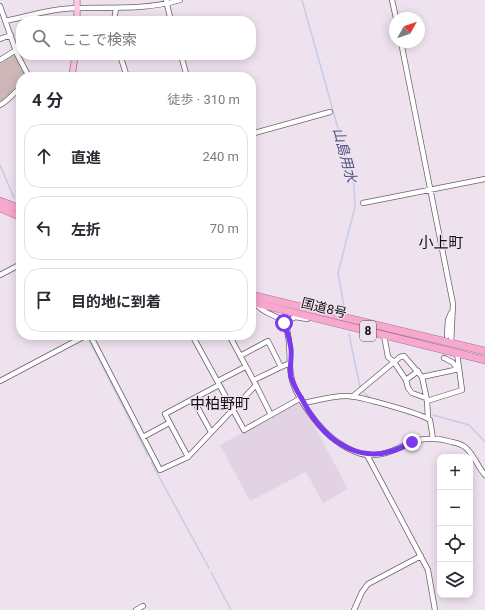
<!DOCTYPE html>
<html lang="ja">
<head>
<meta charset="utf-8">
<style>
  :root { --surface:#fff; --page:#f7f7f7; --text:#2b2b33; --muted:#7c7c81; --line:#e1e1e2 }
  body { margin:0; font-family:Roboto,"Noto Sans JP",sans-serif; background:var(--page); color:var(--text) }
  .controls { position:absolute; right:12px; bottom:12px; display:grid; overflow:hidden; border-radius:8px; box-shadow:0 2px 10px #0003 }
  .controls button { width:36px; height:36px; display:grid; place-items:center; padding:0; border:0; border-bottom:1px solid var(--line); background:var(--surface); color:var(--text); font:20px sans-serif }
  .compass { position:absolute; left:389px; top:12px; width:36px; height:36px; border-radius:50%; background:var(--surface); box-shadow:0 2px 10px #0003; rotate:50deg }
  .stop { position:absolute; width:12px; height:12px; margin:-9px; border:3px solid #7c3aed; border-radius:50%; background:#fff }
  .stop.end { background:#7c3aed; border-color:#fff; box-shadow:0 1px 4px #0008 }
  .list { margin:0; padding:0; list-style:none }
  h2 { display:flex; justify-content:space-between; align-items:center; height:52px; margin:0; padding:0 16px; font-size:17px }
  h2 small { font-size:13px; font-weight:400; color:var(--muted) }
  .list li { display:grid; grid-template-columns:26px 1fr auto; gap:12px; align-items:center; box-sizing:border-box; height:64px; margin:0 8px 8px; padding:0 8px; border:1px solid var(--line); border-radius:16px }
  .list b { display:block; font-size:15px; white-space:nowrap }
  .list em { font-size:13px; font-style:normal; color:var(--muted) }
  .icon { flex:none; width:22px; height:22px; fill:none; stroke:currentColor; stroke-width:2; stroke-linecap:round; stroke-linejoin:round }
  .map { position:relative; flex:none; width:485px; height:610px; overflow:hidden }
  .search { position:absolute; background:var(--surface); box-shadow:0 2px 10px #0003; left:16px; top:16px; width:240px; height:44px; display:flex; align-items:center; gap:10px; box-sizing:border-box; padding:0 14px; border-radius:16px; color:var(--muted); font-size:15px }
  .panel { position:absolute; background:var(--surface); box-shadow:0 2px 10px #0003; left:16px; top:72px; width:240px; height:268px; border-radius:16px }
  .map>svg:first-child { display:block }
</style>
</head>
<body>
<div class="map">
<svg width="485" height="610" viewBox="0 0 485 610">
  <rect width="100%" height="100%" fill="#efe2ef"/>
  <path fill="#e3d2e4" d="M301,401L348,489L323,503L306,472L250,501L220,445Z"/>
  <path fill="#cdb6b8" d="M14,55L26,77H21V86L0,102V64Z"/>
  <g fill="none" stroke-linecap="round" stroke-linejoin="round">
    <path stroke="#c5cbe8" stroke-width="1.5" d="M302,0L354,185L355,207L338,273L345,312
      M0,165L14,198
      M349,334L360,387
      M87,336L148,456
      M363,392L372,399
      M416,412L424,414
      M433,415L469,425L485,442
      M151,462L209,568
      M211,572L231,610"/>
    <defs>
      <path id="minor" d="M166,0L171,21
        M392,0L396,18
        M0,6L17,54L29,77
        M5,21C29,16 54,8 79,8C112,7 147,10 180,0
        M114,21L116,8
        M0,39L11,35
        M401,42L453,304L451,343
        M120,55L127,77
        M181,55L187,77
        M0,60L16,50
        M0,105C7,102 14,92 21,88
        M251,134L330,112
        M363,203L485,179
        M0,275L21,264
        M256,304C265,316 281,315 285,324C292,341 288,358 291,375C294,396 321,432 339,443C346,448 358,454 367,455C388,457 401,445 419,440C429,438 442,439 452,442C457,443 462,444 466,448C474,455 478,467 485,475
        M284,323L295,317L307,319
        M90,335L160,470L188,457L256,385L229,335
        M192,335L244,430L301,398
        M384,335L388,357L394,362L406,380L408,388L412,393L426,398L427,401
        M447,336L448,320L451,313
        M240,356L268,341L281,367L290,363
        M444,358C450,361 455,362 456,369
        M422,377L427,400
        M254,380L281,367
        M406,380L418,371
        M0,381L87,335
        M218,381L245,367
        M256,385L271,415
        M352,397L400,357L404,356L422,377L459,369
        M193,399L211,432
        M304,403C318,400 332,396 347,396C358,396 420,413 430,420L433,439
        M428,418L427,401L462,390L457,353
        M143,437L169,423
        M367,455L428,570L435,610
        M188,457L165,414L219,385
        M136,610L143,606
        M354,610L362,592L368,584L421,556"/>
      <path id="major" d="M77,0V21
        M72,77L75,55"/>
      <path id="highway" d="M0,201L21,209
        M0,208L21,217
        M251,295L485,351
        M251,302L485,360"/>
    </defs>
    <use href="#minor" stroke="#6b616c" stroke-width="6"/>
    <use href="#major" stroke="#a7728d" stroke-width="7"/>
    <use href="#highway" stroke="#a7728d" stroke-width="8"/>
    <use href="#minor" stroke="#fff" stroke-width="4.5"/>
    <use href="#major" stroke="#facbe2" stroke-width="5.5"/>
    <use href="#highway" stroke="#f7a8cf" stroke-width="7"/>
  </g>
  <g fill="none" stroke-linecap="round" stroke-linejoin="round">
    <path stroke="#7c3aed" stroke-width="5" d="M284,323C287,331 290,341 291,349C292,359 289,368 291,377C293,385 299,394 303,401C326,445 366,470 412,442"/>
  </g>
  <g text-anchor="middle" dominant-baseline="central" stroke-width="3" stroke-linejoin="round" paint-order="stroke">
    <rect fill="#efe2ef" stroke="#554e55" stroke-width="1" x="360" y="321" width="16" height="20" rx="3"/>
    <g font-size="12" font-weight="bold" fill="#130f13">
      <text x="368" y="331">8</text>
    </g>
    <g font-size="13" fill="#130f13" stroke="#efe2ef">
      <text transform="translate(324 308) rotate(14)">国道8号</text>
    </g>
    <g font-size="14" font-style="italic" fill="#4d547f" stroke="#efe2ef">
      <text transform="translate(345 155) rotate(75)">山島用水</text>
    </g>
    <g font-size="15" fill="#130f13" stroke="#efe2ef">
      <text x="441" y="243">小上町</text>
      <text x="220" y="404">中柏野町</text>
    </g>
  </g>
</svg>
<div class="controls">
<button>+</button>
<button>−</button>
<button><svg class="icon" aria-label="locate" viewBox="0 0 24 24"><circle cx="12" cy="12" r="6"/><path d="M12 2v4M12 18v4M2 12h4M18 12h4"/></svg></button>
<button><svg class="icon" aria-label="layers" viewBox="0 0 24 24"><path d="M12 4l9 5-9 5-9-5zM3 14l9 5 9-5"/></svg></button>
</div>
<svg class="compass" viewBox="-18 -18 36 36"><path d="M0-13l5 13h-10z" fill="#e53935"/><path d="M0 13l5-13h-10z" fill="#7c7c81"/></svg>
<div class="stop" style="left:284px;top:323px"></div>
<div class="stop end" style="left:412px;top:442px"></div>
<div class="search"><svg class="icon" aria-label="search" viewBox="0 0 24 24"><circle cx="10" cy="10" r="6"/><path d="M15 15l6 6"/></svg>ここで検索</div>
<section class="panel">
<h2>4 分<small>徒歩 · 310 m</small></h2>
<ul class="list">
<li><svg class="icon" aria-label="ahead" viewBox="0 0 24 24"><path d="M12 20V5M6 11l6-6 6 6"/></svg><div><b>直進</b></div><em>240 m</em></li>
<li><svg class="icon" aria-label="left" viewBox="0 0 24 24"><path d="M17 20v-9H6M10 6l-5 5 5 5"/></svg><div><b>左折</b></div><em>70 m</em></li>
<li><svg class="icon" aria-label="arrive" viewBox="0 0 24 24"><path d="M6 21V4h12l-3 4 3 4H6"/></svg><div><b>目的地に到着</b></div></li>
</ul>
</section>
</div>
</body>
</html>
